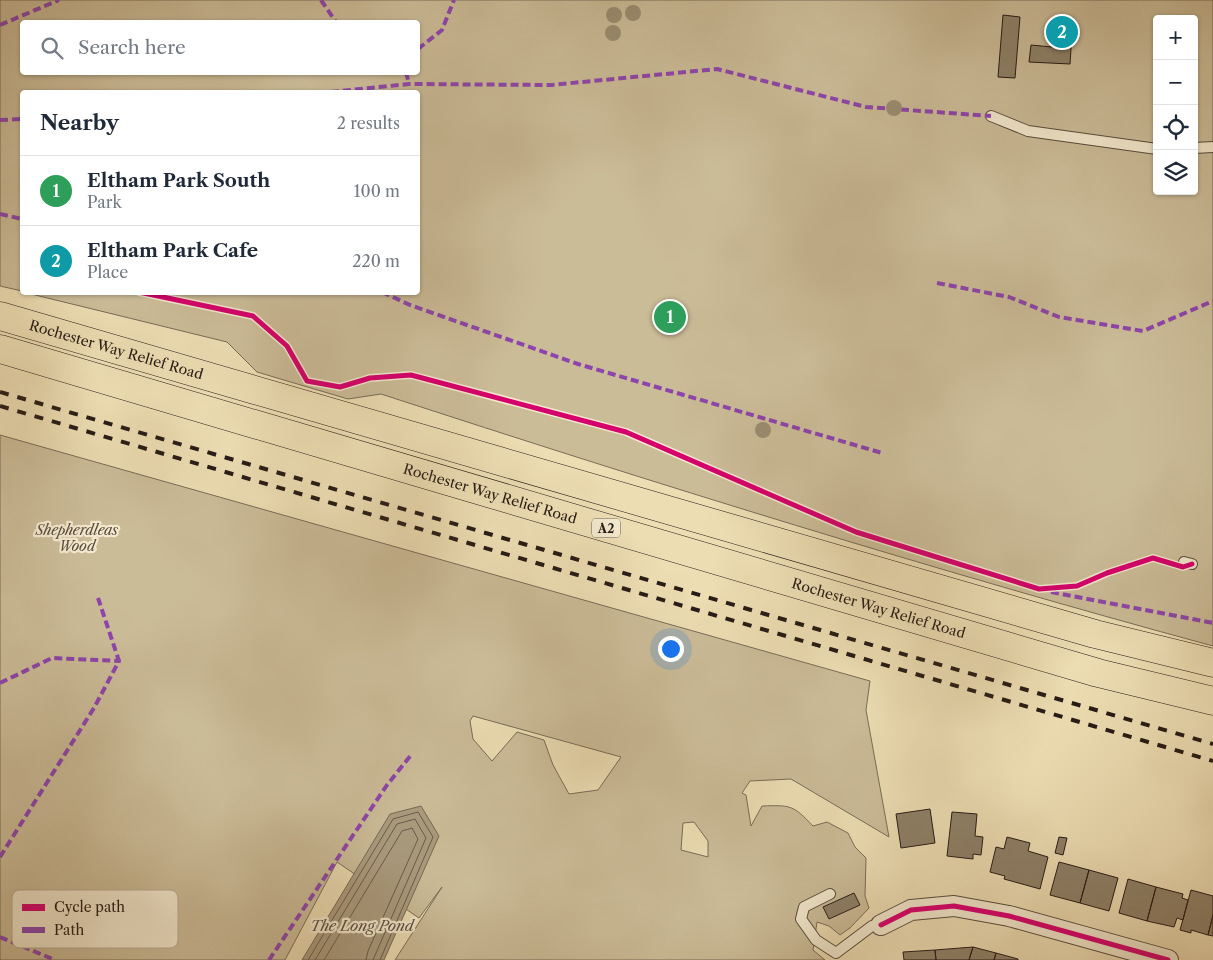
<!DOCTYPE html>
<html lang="en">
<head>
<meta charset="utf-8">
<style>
  :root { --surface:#fff; --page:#f6f6f7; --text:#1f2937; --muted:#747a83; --line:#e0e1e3; --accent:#2563eb }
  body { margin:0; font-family:"Libre Caslon Text",serif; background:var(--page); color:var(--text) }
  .controls { position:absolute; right:15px; top:15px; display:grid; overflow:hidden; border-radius:5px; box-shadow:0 1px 4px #0004 }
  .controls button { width:45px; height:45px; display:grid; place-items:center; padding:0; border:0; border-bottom:1px solid var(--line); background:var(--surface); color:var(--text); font:25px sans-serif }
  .you { position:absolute; left:670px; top:648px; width:18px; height:18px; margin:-12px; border:4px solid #fff; border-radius:50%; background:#1a73e8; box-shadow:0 0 0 8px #1a73e833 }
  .badge { display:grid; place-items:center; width:32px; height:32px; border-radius:50%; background:var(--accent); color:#fff; font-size:16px; font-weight:700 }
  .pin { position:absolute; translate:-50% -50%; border:2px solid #fff; box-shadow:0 1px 5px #0006 }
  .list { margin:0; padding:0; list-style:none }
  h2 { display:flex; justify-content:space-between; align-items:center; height:65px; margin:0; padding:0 20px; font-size:21px }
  h2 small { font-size:16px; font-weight:400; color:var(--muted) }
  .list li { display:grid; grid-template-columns:32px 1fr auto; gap:15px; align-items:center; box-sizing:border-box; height:70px; padding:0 20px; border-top:1px solid var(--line) }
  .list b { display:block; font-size:19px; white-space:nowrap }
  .list p { margin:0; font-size:16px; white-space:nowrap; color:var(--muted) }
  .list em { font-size:16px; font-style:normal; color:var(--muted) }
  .icon { flex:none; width:28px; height:28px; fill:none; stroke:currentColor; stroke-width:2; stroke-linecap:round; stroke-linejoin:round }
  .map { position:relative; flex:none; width:1213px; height:960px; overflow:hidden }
  .search { position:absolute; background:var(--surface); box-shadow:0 1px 4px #0004; left:20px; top:20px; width:400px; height:55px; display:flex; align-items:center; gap:12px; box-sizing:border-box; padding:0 18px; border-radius:5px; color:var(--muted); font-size:19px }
  .panel { position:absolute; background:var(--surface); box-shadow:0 1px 4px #0004; left:20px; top:90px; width:400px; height:205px; border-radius:5px }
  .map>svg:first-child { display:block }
</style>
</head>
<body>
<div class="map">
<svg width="1213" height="960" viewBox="0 0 1213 960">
  <rect width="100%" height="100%" fill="#edddb3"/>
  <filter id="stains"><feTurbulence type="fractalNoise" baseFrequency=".004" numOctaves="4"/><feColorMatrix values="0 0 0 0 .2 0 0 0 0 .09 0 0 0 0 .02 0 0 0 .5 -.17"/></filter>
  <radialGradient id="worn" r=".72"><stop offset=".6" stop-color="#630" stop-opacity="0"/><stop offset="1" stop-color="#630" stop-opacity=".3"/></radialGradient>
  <path fill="#cbbc98" stroke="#796c57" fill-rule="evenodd" d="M0,0H1213V646C933,570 657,484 381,394L348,399L257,372L227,342L27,293L418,292V92H22V291L0,286ZM1157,19H1194V191H1157ZM22,22H418V72H22Z
    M0,435L870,681L866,710L889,837L791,779L750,781L742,793L746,795L751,826L762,806C791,805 793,805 813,826L827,822L848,833L855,847L866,858L865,896L869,908L850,928L840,935L829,926L817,922L813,950L825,960H395L442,887L419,918L337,862L285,960H0ZM473,716L621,757L598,790L569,794L553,765L544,740L517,732L492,761L473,739L470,721ZM694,822L708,841V857L681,850L683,823Z"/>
  <path fill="#aa9b7e" stroke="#766854" d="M421,806L439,836L384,960H302L390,814Z"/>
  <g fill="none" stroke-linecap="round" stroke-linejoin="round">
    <path stroke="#685b4a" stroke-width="1" d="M308,960L393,819L418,812L433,837L380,960
      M315,960L397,824L415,819L426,838L373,960
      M324,960L402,831L412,828L418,839L368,951L366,960"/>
  </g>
  <path fill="#8e8068" stroke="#271b16" d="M1003,15L1020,17L1015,78L998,77Z
    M1053,17L1073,18L1070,64L1029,62L1031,45L1052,47Z
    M930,809L935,843L901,848L896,814Z
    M952,812L977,814L975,836L983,837L981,855L973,854V859L947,856Z
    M1007,837L1030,843L1028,851L1048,857L1040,889L1004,879L1005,876L990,872L996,847L1004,849Z
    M1059,837L1067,838L1063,855L1055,853Z
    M1059,862L1089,870L1080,903L1050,895Z
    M1089,870L1118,878L1109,911L1080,903Z
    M1128,879L1156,887L1147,921L1119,913Z
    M1156,887L1183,894L1182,898L1188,900L1183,920L1177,918L1174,927L1147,921Z
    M1191,890L1213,896V915L1208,935L1191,930V933L1180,930Z
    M854,893L860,905L829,919L823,907Z
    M1213,915V936L1208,935Z
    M973,947L969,960H936L935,950Z
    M973,947L996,953L994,960H969Z
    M935,950L936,960H904L903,952Z
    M996,953L1018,959V960H994Z"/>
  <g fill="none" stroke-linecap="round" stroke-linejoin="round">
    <defs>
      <path id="lane" d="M991,116L1028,131L1157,149
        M1194,148L1213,147
        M1184,562L1192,564
        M830,894L804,907L801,919L816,940L836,953L872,926L881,925"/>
      <path id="street" d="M881,925L911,910L954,906L1009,916L1168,960"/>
      <g id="highway">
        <path id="s1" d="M0,316L1095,634L1213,663"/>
        <path id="s2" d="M0,349L1098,673L1213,701"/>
      </g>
    </defs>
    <use href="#lane" stroke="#584c3d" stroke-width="12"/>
    <use href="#street" stroke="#584c3d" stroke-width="22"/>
    <use href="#highway" stroke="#271b16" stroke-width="29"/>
    <use href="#lane" stroke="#f3e9ce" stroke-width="10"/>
    <use href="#street" stroke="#f3e9ce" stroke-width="20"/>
    <use href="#highway" stroke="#edddb3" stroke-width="28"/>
    <path stroke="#271b16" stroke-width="4" stroke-dasharray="9 9" stroke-linecap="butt" d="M0,392L1213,744
      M0,406L1213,761"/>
    <path stroke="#8e44ad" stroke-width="4" stroke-dasharray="8 4" stroke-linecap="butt" d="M321,0L336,22
      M0,25L59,0
      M418,49L442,30L454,0
      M406,72L409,84
      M331,92L409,84L551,85L717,69L866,107L991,116
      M0,120L22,119
      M0,214L22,219
      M937,283L1009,297L1059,317L1143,331L1213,301
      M382,292L410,305L578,364L882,453
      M1051,592L1213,623
      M0,683L52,658L119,661
      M0,857L94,708L119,661L98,598
      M0,937L55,960
      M269,960L387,785L411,755"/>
    <defs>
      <path id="cycleway" d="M139,292L253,316L287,346L307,381L340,387L370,378L411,375L626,432L856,532L1039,589L1077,586L1107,573L1153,558L1183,567L1192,564
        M881,925L911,910L954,906L1009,916L1168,960"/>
    </defs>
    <use href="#cycleway" stroke="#f3e9ce" stroke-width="8"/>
    <use href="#cycleway" stroke="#d6006c" stroke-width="5"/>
  </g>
  <g fill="#9b8d72">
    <circle cx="633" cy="13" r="8"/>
    <circle cx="614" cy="15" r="8"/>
    <circle cx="613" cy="33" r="8"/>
    <circle cx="894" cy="108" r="8"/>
    <circle cx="763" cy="430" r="8"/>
  </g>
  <g text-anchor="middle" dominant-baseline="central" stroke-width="4.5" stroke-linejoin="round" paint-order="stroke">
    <rect fill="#f3e9ce" stroke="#64594d" stroke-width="1" x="592" y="518.5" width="28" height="19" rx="4"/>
    <g font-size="12" font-weight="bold" fill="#271b16">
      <text x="606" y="528">A2</text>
    </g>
    <g font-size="14" fill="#271b16" stroke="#f3e9ce">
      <text stroke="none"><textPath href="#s1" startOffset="121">Rochester Way Relief Road</textPath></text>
      <text stroke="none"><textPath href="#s2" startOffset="511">Rochester Way Relief Road</textPath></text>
      <text stroke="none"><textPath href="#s2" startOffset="916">Rochester Way Relief Road</textPath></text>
    </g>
    <g font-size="14" font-style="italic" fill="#584b3d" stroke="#f3e9ce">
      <text x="77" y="530">Shepherdleas<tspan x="77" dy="16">Wood</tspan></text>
    </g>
    <g font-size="15" font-style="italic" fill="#5b4e40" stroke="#f3e9ce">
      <text x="362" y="925">The Long Pond</text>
    </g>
  </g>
  <rect x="12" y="890" width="166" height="58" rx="8" fill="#f3e9ce" stroke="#b6ab97" stroke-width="1"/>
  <rect x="22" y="904" width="23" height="7" fill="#d6006c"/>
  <rect x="22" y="927" width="23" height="6" fill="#8e44ad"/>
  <g font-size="14" fill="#271b16">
    <text x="54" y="912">Cycle path</text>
    <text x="54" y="935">Path</text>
  </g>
  <rect width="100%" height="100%" filter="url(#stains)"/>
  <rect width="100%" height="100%" fill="url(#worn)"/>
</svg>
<div class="controls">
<button>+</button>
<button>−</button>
<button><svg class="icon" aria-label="locate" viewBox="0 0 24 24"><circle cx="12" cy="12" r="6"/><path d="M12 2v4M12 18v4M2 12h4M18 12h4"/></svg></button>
<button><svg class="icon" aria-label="layers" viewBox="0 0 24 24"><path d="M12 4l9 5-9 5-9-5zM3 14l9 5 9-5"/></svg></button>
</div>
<div class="you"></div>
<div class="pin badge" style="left:670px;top:317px;background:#2e9e5b">1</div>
<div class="pin badge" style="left:1062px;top:32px;background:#0f9aa8">2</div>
<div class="search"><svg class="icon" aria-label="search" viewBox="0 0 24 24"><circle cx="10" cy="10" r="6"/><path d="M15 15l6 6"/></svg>Search here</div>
<section class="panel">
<h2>Nearby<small>2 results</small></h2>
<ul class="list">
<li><span class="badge" style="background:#2e9e5b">1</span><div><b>Eltham Park South</b><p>Park</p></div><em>100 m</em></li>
<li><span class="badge" style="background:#0f9aa8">2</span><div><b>Eltham Park Cafe</b><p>Place</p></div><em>220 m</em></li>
</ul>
</section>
</div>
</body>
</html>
